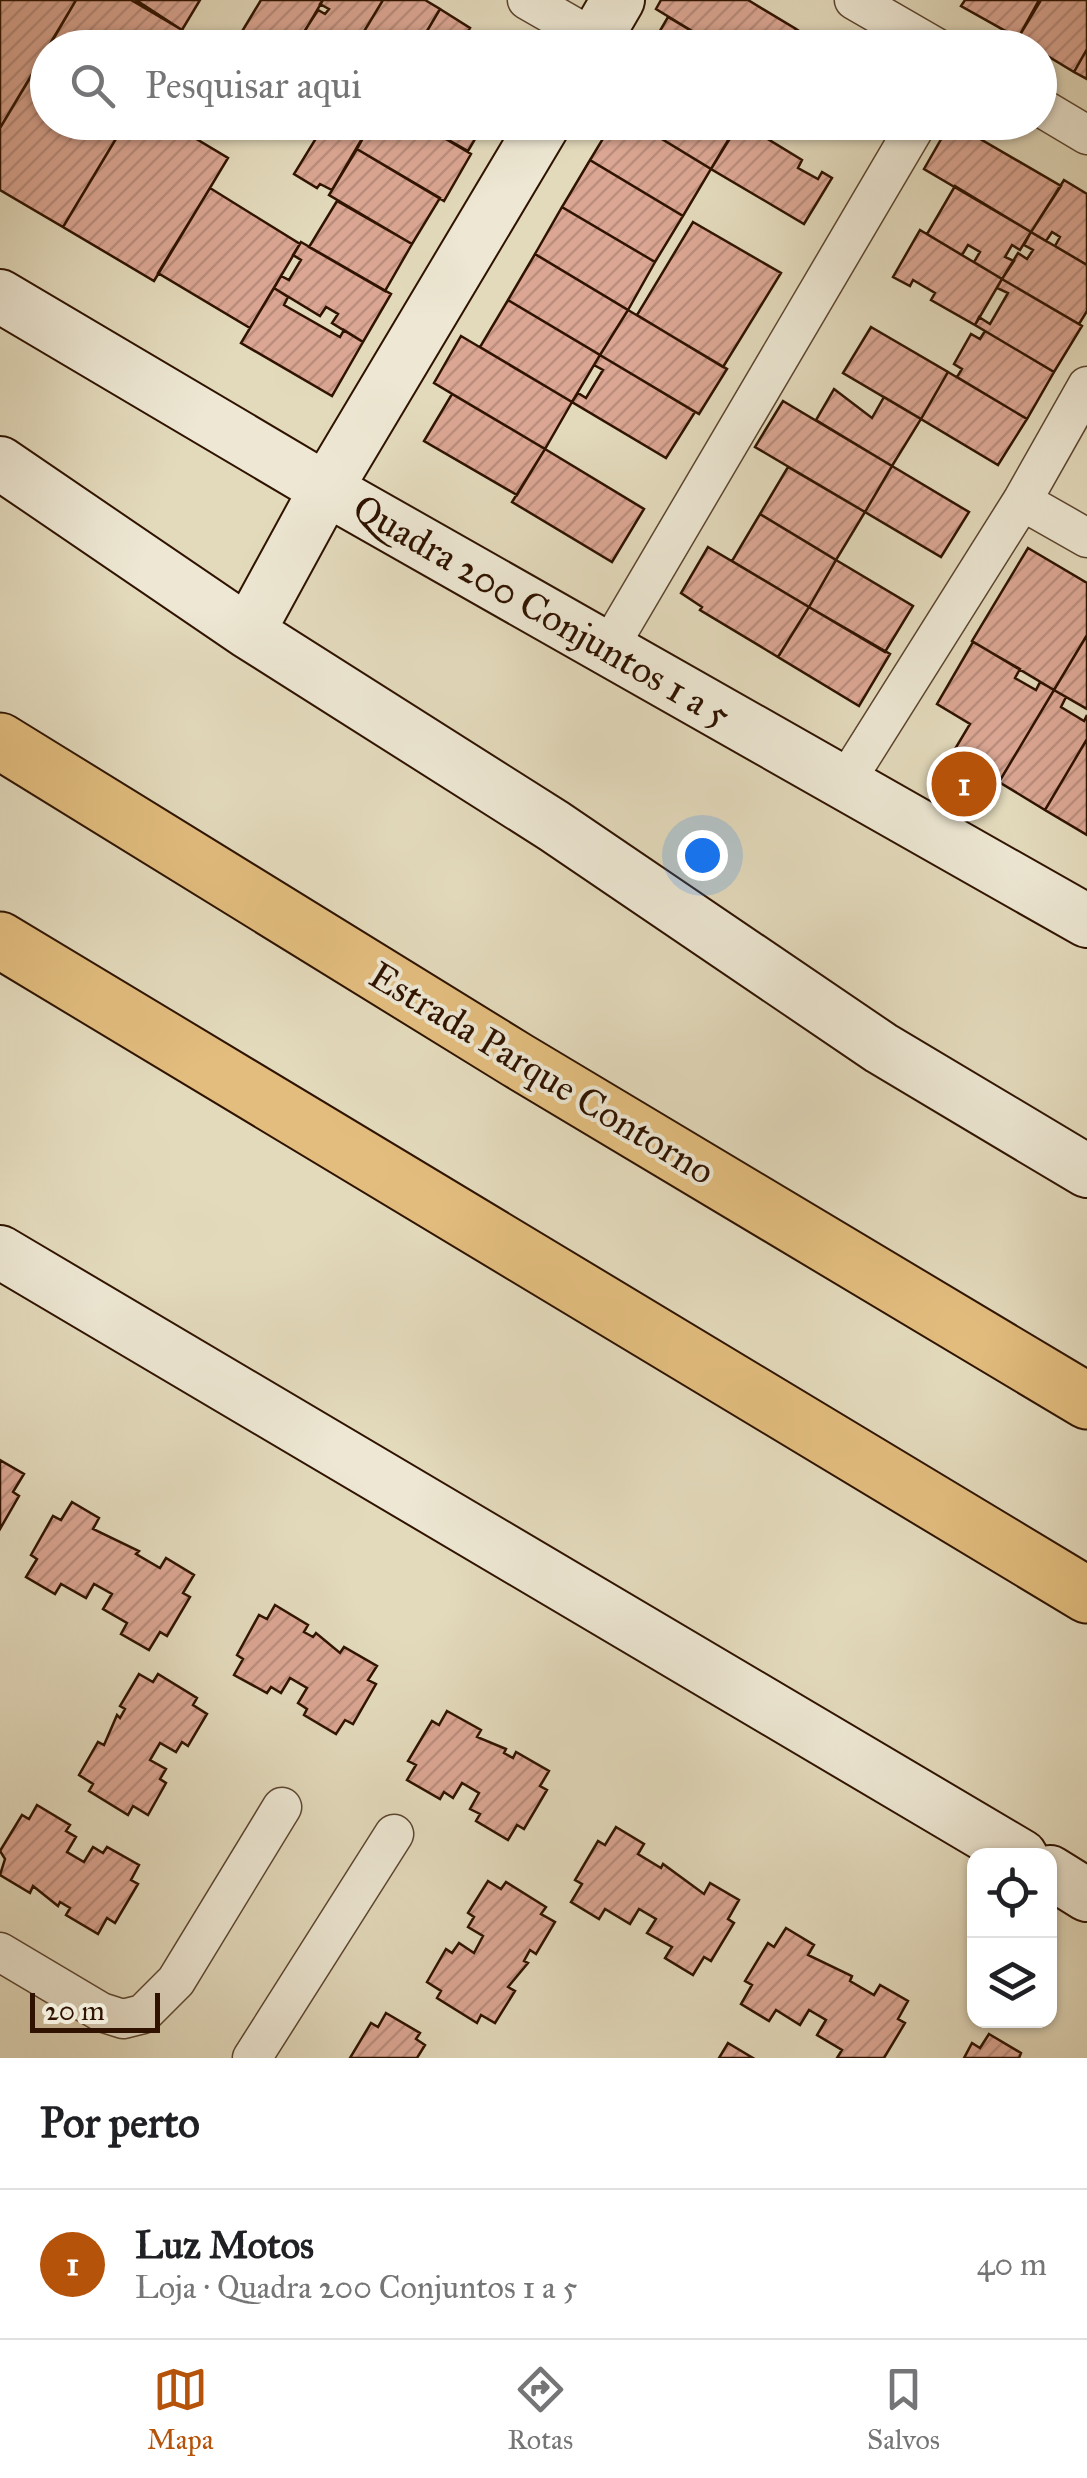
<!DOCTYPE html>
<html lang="pt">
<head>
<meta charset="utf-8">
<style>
  :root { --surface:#fff; --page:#f2f2f2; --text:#202124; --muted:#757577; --line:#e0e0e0; --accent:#b45309 }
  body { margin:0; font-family:"IM FELL Great Primer",serif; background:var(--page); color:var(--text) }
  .controls { position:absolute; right:30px; bottom:30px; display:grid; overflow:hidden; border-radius:20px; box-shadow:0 2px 8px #0004 }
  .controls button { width:90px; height:90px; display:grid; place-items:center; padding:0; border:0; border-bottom:2px solid var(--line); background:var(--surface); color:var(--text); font:50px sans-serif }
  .scale { position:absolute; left:30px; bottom:25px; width:130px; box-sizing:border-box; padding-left:10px; border:5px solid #2f1300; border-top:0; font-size:28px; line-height:35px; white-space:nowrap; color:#2f1300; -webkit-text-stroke:8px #ede7d3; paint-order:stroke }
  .you { position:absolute; left:702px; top:855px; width:35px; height:35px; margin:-25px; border:8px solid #fff; border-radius:50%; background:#1a73e8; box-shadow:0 0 0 15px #1a73e833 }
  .badge { display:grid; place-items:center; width:65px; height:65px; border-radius:50%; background:var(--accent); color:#fff; font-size:32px; font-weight:700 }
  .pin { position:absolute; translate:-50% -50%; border:5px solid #fff; box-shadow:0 2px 10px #0006 }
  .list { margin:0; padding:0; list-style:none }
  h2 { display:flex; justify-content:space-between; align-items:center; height:130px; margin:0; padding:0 40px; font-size:42px }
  h2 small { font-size:32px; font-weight:400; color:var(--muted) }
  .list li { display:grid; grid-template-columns:65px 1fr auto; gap:30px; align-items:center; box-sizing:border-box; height:150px; padding:0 40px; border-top:2px solid var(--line) }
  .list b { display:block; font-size:38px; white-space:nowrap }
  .list p { margin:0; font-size:32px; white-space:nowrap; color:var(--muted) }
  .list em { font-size:32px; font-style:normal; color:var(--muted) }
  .icon { flex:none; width:55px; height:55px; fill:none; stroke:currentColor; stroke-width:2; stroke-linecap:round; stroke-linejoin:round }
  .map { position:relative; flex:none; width:1087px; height:2058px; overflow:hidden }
  .search { position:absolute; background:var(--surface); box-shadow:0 2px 8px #0004; left:30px; right:30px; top:30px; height:110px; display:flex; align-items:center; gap:25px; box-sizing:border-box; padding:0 35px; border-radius:55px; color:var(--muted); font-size:38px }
  .sheet { height:280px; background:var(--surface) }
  nav { display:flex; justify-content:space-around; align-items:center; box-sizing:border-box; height:140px; border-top:2px solid var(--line); background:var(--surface); font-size:28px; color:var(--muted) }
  nav a { display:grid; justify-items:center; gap:5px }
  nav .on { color:var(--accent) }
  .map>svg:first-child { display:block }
</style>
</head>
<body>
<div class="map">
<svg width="1087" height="2058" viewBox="0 0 1087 2058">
  <defs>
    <pattern id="building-hatch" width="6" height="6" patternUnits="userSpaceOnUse" patternTransform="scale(2.5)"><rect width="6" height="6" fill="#dba693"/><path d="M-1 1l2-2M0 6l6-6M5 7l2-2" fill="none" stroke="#bc8e7d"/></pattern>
  </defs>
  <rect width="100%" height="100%" fill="#e3dabc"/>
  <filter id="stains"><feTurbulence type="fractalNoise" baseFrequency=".002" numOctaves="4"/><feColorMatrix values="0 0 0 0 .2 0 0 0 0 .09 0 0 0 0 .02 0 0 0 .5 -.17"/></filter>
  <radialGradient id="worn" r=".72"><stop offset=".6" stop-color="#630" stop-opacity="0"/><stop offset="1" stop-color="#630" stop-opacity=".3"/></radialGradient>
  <path fill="url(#building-hatch)" stroke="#2f1300" stroke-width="2.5" d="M0,0H76L0,128Z
    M76,0H131L182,30L171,48H48Z
    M136,0H200L182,30Z
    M261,0H323L295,48H232Z
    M323,0H383L354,48H300L305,41L300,38L318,10L325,14L329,9L320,4Z
    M383,0H425L440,9L417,48H354Z
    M661,0H748L796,29L784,48H720L656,9Z
    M965,0H1039L1018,38L961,6Z
    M1041,0H1087V49L1074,72L1018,38Z
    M440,9L470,28L458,48H417Z
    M668,17L720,48H650Z
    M796,29L827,48H784Z
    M182,30L212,48H171Z
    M48,48V122H126L63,227L0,190V128Z
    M1087,49V79L1074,72Z
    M126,122H168L228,158L154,281L63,227Z
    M326,122H339L363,137L332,190L320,184L317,188L294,174Z
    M339,122H372L363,137Z
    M372,122H417L471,154L444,201L357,149Z
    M417,122H485L468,151Z
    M613,122H634L711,169L683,216L590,160Z
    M634,122H739L711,169Z
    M740,122L802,160L798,168L818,179L822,172L832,178L804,224L711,169Z
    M951,122L1061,186L1031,232L924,169Z
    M357,149L440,198L412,244L329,195Z
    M590,160L683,216L655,262L562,207Z
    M1064,180L1087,194V265L1055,246L1060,237L1052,232L1046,241L1031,232Z
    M955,186L1031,232L1020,250L1012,245L1005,257L1014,261L1002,279L974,262L980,252L968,245L962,255L927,234Z
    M210,188L300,244L250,328L158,273Z
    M337,201L412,244L385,291L309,247Z
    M562,207L655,262L628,310L535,254Z
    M693,222L781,273L723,367L637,315Z
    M920,230L1002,279L975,325L931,300L935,293L913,280L910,286L893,277Z
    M1031,232L1087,265V311L1079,324L1002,279L1018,253L1027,259L1033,250L1024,245Z
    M301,242L391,294L363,342L332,323L338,314L326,307L320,316L274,288L281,276L289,280L301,260L293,255Z
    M535,254L628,310L600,355L508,300Z
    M1002,279L1082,326L1054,372L975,325L979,317L990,324L1008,293L997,288Z
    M274,288L288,297L284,305L340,337L344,330L363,342L332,396L241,343Z
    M508,300L600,355L572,402L480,347Z
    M628,310L727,369L699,414L600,355Z
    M871,327L948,372L921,419L843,373Z
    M985,331L1054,372L1027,419L957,377L962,369L954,364L971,334L980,339Z
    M461,336L572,402L545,449L434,383Z
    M600,355L695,412L666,458L572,402L578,393L586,398L603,370L594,365Z
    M948,372L1027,419L998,465L921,419Z
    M834,389L872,418L884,397L921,419L892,466L816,420Z
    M452,394L545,449L517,495L424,441Z
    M783,401L892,466L865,512L755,447Z
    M545,449L644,509L612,562L512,502Z
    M892,466L969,512L941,557L865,512Z
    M788,467L865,512L836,560L760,514Z
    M760,514L836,560L809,607L732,561Z
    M708,547L809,607L778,657L700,610L702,607L681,593Z
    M1028,548L1087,583V635L1054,690L972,641Z
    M836,560L913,606L885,652L809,607Z
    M809,607L890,654L859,706L778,657Z
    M1087,635V709L1054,690Z
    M973,642L1020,669L1015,678L1036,690L1040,682L1054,690L999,782L952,754L970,724L937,704Z
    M1054,690L1066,697L1061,707L1084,721L1087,715V739L1045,810L999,782Z
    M1087,739V835L1045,810Z
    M0,1460L24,1474L13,1492L19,1496L0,1529Z
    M72,1502L99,1518L93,1529L139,1551L136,1554L160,1568L166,1558L194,1575L183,1593L190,1597L167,1636L160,1632L149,1650L121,1634L127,1623L103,1609L112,1594L94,1584L86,1598L61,1584L55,1594L26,1577L37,1559L31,1555L53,1516L61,1520Z
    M275,1605L308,1625L304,1632L313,1637L316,1633L340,1653L344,1647L377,1666L368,1680L376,1684L353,1724L345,1720L336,1734L304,1715L307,1709L298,1703L307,1688L290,1678L281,1693L271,1687L267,1693L234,1675L243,1659L237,1655L259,1615L267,1619Z
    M139,1674L153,1682L158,1674L197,1698L193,1705L207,1714L188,1746L182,1742L176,1752L160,1743L150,1760L166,1769L160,1779L166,1783L148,1815L133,1806L128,1815L89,1791L93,1784L79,1775L98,1742L104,1745L117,1715L120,1718L125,1709L120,1706Z
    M447,1711L481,1730L477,1737L506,1749L504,1753L513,1758L516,1752L549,1771L540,1786L547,1790L524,1829L517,1825L508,1840L476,1821L480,1814L470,1809L479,1793L462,1783L453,1798L444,1792L440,1799L407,1780L416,1765L408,1761L432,1721L439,1725Z
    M37,1805L70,1825L66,1831L76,1837L67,1852L84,1862L93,1847L103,1853L107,1847L139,1865L131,1880L138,1884L115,1923L107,1918L98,1934L66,1915L70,1908L60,1902L58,1906L33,1886L30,1893L0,1875L5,1859L0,1851L22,1815L29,1819Z
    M616,1827L644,1844L638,1854L661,1868L663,1864L704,1894L710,1883L739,1900L728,1919L734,1923L711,1961L704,1957L693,1975L665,1958L672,1947L647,1933L656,1919L639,1909L630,1924L605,1909L599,1919L571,1902L582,1884L575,1880L598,1841L605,1845Z
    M488,1881L501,1889L506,1882L546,1907L541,1914L555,1922L536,1954L530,1950L524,1961L528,1963L508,1987L515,1991L495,2023L481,2015L477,2023L437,1998L441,1991L427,1982L446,1949L452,1953L459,1943L474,1953L483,1936L468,1927L474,1917L468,1913Z
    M786,1928L814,1945L808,1955L852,1976L850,1981L874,1995L880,1985L908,2001L898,2019L905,2023L884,2058H837L842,2050L817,2035L826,2020L809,2010L800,2025L776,2010L769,2021L741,2004L752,1985L745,1981L768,1943L774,1947Z
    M386,2013L420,2033L416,2039L425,2045L417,2058H350L371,2023L378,2027Z
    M989,2034L1021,2053L1019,2058H964L972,2043L980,2048Z
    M728,2043L753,2058H719Z"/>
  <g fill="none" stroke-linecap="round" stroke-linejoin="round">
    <defs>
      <path id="street" d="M527,0L595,39
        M854,0L937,48
        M1040,107L1087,135
        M1022,501L1087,538
        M609,647L918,122
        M844,784L1022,501L1087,386
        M0,1952L101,2012L123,2019L143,2014L176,1981L282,1807
        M252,2058L394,1834"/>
      <path id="secondary" d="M590,48L618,0
        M0,296L326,489L1087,921
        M0,463L248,632L554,826L881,1048L1087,1171
        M248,632L326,489L545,122
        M0,1252L1021,1856
        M1050,1872L1087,1895"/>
      <path id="highway" d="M0,741L517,1060L1087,1401
        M0,940L1087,1595"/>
    </defs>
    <use href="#street" stroke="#5c452f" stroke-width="41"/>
    <use href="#secondary" stroke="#2f1300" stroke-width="56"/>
    <use href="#highway" stroke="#2f1300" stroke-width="59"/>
    <use href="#street" stroke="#ede7d3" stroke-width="38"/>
    <use href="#secondary" stroke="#ede7d3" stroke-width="52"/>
    <use href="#highway" stroke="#e2bd7e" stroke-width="55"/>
  </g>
  <g text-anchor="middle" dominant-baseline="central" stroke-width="8" stroke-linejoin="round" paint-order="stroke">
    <g font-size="38" fill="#2f1300" stroke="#ede7d3">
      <text transform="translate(542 611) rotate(30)">Quadra 200 Conjuntos 1 a 5</text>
      <text transform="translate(542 1073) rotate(31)">Estrada Parque Contorno</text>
    </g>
  </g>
  <rect width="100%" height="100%" filter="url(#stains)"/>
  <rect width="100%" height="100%" fill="url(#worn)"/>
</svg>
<div class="controls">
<button><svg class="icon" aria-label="locate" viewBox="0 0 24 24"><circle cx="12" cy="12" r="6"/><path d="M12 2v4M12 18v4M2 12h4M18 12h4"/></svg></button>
<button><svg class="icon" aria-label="layers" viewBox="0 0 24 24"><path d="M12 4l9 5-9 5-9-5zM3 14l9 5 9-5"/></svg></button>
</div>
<div class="scale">20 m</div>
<div class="you"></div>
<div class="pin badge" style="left:964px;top:784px">1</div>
<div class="search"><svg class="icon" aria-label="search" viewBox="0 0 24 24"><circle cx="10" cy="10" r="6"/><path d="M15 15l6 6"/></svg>Pesquisar aqui</div>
</div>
<section class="sheet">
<h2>Por perto<small></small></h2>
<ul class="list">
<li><span class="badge">1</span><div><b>Luz Motos</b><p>Loja · Quadra 200 Conjuntos 1 a 5</p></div><em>40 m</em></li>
</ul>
</section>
<nav>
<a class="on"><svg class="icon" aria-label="map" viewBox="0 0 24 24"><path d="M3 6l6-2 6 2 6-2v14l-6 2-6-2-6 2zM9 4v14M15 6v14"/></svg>Mapa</a>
<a><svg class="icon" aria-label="directions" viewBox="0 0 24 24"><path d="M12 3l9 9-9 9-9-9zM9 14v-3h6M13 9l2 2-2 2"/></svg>Rotas</a>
<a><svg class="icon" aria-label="saved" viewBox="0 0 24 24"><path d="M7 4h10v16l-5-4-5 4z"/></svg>Salvos</a>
</nav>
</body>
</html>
